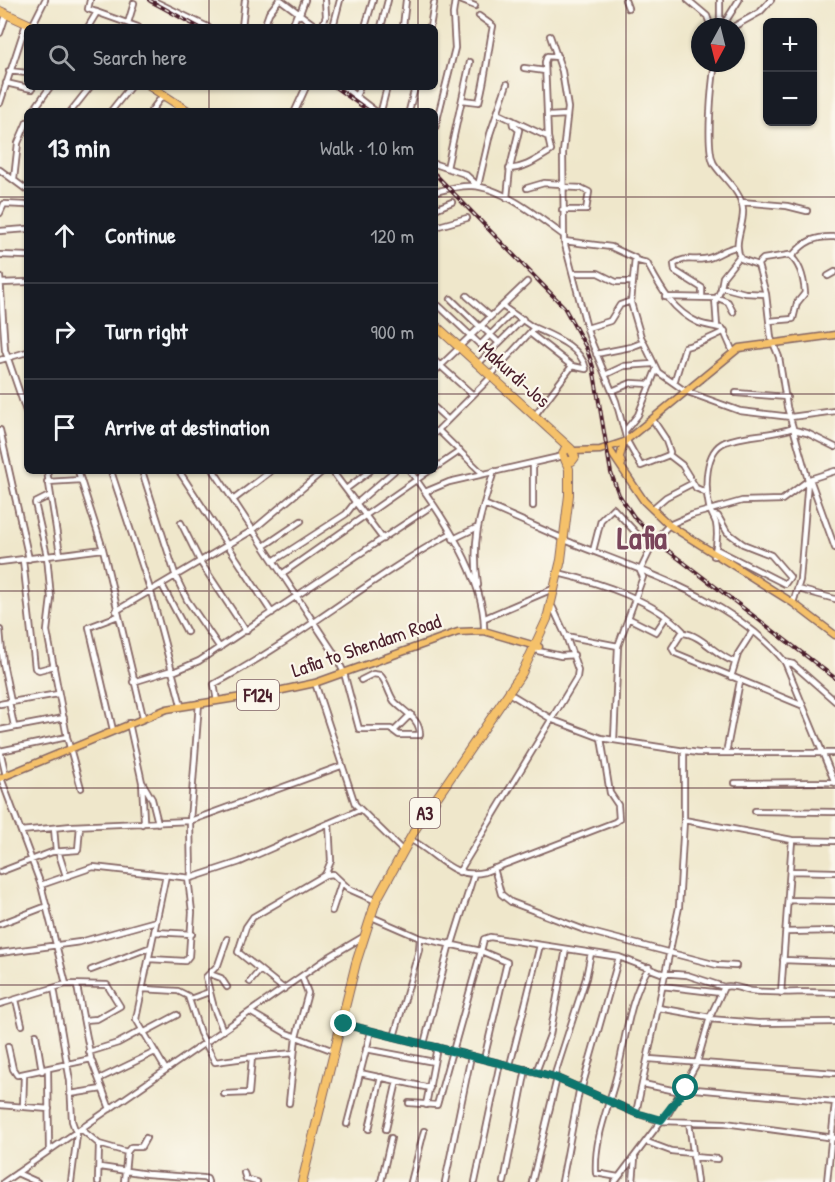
<!DOCTYPE html>
<html lang="en">
<head>
<meta charset="utf-8">
<style>
  :root { --surface:#171b24; --page:#20242c; --text:#f1f3f6; --muted:#9ea1a6; --line:#363941 }
  body { margin:0; font-family:"Patrick Hand",sans-serif; background:var(--page); color:var(--text) }
  .controls { position:absolute; right:18px; top:18px; display:grid; overflow:hidden; border-radius:9px; box-shadow:0 2px 4px #0004 }
  .controls button { width:54px; height:54px; display:grid; place-items:center; padding:0; border:0; border-bottom:2px solid var(--line); background:var(--surface); color:var(--text); font:30px sans-serif }
  .compass { position:absolute; left:691px; top:18px; width:54px; height:54px; border-radius:50%; background:var(--surface); box-shadow:0 2px 4px #0004; rotate:187deg }
  .stop { position:absolute; width:18px; height:18px; margin:-14px; border:4px solid #0f766e; border-radius:50%; background:#fff }
  .stop.end { background:#0f766e; border-color:#fff; box-shadow:0 2px 6px #0008 }
  .list { margin:0; padding:0; list-style:none }
  h2 { display:flex; justify-content:space-between; align-items:center; height:78px; margin:0; padding:0 24px; font-size:26px }
  h2 small { font-size:20px; font-weight:400; color:var(--muted) }
  .list li { display:grid; grid-template-columns:39px 1fr auto; gap:18px; align-items:center; box-sizing:border-box; height:96px; padding:0 24px; border-top:2px solid var(--line) }
  .list b { display:block; font-size:22px; white-space:nowrap }
  .list em { font-size:20px; font-style:normal; color:var(--muted) }
  .icon { flex:none; width:33px; height:33px; fill:none; stroke:currentColor; stroke-width:2; stroke-linecap:round; stroke-linejoin:round }
  .map { position:relative; flex:none; width:835px; height:1182px; overflow:hidden }
  .search { position:absolute; background:var(--surface); box-shadow:0 2px 4px #0004; left:24px; top:24px; width:414px; height:66px; display:flex; align-items:center; gap:15px; box-sizing:border-box; padding:0 21px; border-radius:9px; color:var(--muted); font-size:22px }
  .panel { position:absolute; background:var(--surface); box-shadow:0 2px 4px #0004; left:24px; top:108px; width:414px; height:366px; border-radius:9px }
  .map>svg:first-child { display:block }
</style>
</head>
<body>
<div class="map">
<svg width="835" height="1182" viewBox="0 0 835 1182">
  <rect width="100%" height="100%" fill="#fbf7ec"/>
  <filter id="ink" filterUnits="userSpaceOnUse"><feTurbulence type="fractalNoise" baseFrequency=".0167" numOctaves="2"/><feDisplacementMap in="SourceGraphic" scale="12" xChannelSelector="R" yChannelSelector="G"/><feConvolveMatrix kernelMatrix="1 2 1 2 8 2 1 2 1" color-interpolation-filters="sRGB"/></filter>
  <filter id="wash" filterUnits="userSpaceOnUse"><feTurbulence type="fractalNoise" baseFrequency=".008" numOctaves="4" result="noise"/><feDisplacementMap in="SourceGraphic" scale="24" xChannelSelector="R" yChannelSelector="G"/><feGaussianBlur stdDeviation="1.35" result="paint"/><feColorMatrix in="noise" values="0 0 0 0 0 0 0 0 0 0 0 0 0 0 0 0 0 1.4 0 .05"/><feComposite in="paint" operator="in"/></filter>
  <g filter="url(#wash)">
    <rect width="100%" height="100%" fill="#efe7cb"/>
  </g>
  <g filter="url(#ink)">
    <g fill="none" stroke-linecap="round" stroke-linejoin="round">
      <defs>
        <path id="minor" d="M90,0L88,9L138,27
          M152,0L208,27
          M281,0L317,27
          M460,0L475,6
          M625,0L628,8
          M688,0L707,16L711,27
          M299,16L305,0
          M128,23L134,3
          M32,26L45,0
          M88,27L97,12
          M242,27L245,0
          M264,27L269,13L279,0
          M292,27L297,14
          M322,27L326,16L325,0
          M333,27L340,0
          M365,27L373,0
          M381,27L388,0
          M403,27L406,0
          M430,27L434,3
          M720,27V0
          M722,27L739,0
          M733,27L760,12L771,0
          M0,33L5,18
          M550,36L562,71L568,108L563,153L564,241L589,336L616,401L627,441L641,466L669,455
          M715,63C712,82 705,148 714,164C723,178 742,192 743,210C744,227 732,243 741,259L758,265L766,294L771,338L779,357L787,407L808,480L800,580L793,603
          M524,68L545,71
          M9,71L27,73
          M6,83L32,89
          M344,87L375,111
          M356,96L360,87
          M462,100L479,102C486,76 488,51 493,26L479,16
          M0,103L25,27
          M33,111L50,87
          M71,111L90,87
          M111,111L130,87
          M151,111L164,94
          M295,111L306,87
          M381,111L387,87
          M409,111L415,87
          M497,113L548,137L551,151C537,159 526,168 509,169
          M548,116L567,115
          M435,128L455,48L453,14L455,0
          M548,137L545,62L547,56L558,57
          M435,164L465,174L478,186L490,134L507,84
          M447,168L470,62
          M0,170L27,190
          M14,179L18,143L27,122
          M527,188L544,183L562,184
          M435,192C447,189 459,185 472,186C502,187 540,218 563,235
          M507,198L510,168L519,130L513,125L512,120
          M741,202L787,206L807,211
          M435,209L452,202
          M562,210H586L589,192L581,188L562,187
          M0,213L4,204L27,205
          M435,227L467,218
          M0,231L27,229
          M564,241L611,247L635,258L631,303L641,337L658,372L685,391L740,411L791,417L835,411
          M0,255L27,256
          M792,256C805,241 815,236 835,237
          M635,260L647,263C660,287 672,311 699,323C707,326 715,326 723,329L733,352
          M757,265L763,259L789,255C800,263 804,280 805,293L797,303L793,319L769,321
          M573,273H598L616,282H631
          M828,276L835,272
          M0,277L5,350L27,414
          M0,283L27,282
          M721,288L723,277L739,257
          M467,296L490,316
          M665,297L715,298L717,327
          M702,297V288L675,271L674,264C685,256 692,261 704,259C716,258 724,248 737,247
          M718,298L728,302L733,312
          M451,299L480,327
          M716,300L722,287L745,293L766,294
          M439,306L489,353
          M481,326L499,343
          M587,328L610,321L620,305L631,301
          M531,334L572,366L586,369C581,346 552,336 533,327
          M480,345L512,313
          M460,346L527,282
          M596,354L631,347L644,342
          M0,360L27,352
          M435,361L473,395
          M478,364L523,319
          M435,371L458,349
          M491,375L534,328L502,306
          M605,375L624,366L652,364
          M674,383L685,347C699,344 711,338 725,331
          M612,391L631,383L651,384
          M736,393L787,397
          M435,408L448,420
          M535,415L572,366
          M653,420L665,438L670,452L669,455L682,465L693,483
          M0,430L29,559
          M438,430L483,474
          M794,430L807,433L835,447
          M625,431L638,415L656,370
          M435,433L490,378
          M435,468L460,451
          M47,471L60,554
          M78,471L103,549L143,717
          M111,471L151,592L181,705
          M142,471L176,577L187,600L220,648
          M179,471L272,613
          M214,471L336,656L344,673L359,729H391L399,735H420C420,718 404,712 394,701C388,693 387,682 380,675L373,674L361,680
          M332,471L383,539
          M410,471C440,512 486,579 484,631
          M810,479L835,548
          M47,482L81,480
          M346,489L370,471
          M425,492L449,482L563,456
          M49,496L35,503L47,556L51,598L47,631L67,737L81,788
          M233,500L271,471
          M357,503L394,471
          M484,504L564,539
          M533,506V463
          M652,509L666,497L693,483L696,488L707,493
          M713,515L718,516L727,532L743,544L771,555L790,577L785,584L716,549
          M181,523L201,563L246,631
          M453,539L476,528
          M567,541C643,572 731,597 785,662L835,783
          M264,546L301,521
          M593,551L601,520L613,508L651,549
          M714,556C717,545 718,534 716,523C714,517 710,512 709,506C705,488 704,451 725,442C746,434 771,436 793,428
          M23,560L35,668L39,670L54,666
          M275,560L346,514L356,501
          M0,562L103,549
          M283,573L429,471
          M562,574C601,583 655,601 683,631L672,648L675,653L801,705
          M162,585L187,632
          M478,585C471,538 480,516 494,471
          M798,589L835,599
          M553,608L566,636L618,646L643,577L640,571L655,540L669,525L692,515L742,501L782,500L810,479L835,471
          M116,611L253,530L323,471
          M485,618L555,588
          M628,618L656,632L666,617
          M0,630L3,663L11,702
          M683,633C701,634 717,657 735,662
          M538,651L561,656L574,655
          M785,662L793,664L835,701
          M173,672L199,661L433,505
          M731,677L738,654L752,632
          M133,682L172,670
          M315,683L355,804L403,851
          M512,695L553,720L601,738L698,753H835
          M217,701L214,684C296,641 368,579 450,534
          M9,702L14,726
          M0,704L58,694
          M129,723L142,782L144,820L142,824
          M0,730L64,718
          M113,730L89,627L118,616
          M394,731L411,714
          M614,740L618,646
          M0,750L6,776
          M0,751L67,737
          M726,753L740,681
          M142,782L152,799L158,823
          M735,783L835,782
          M755,811L835,812
          M684,820L792,840L835,841
          M54,828L56,851
          M21,831L72,826L190,821L341,766
          M413,841C439,855 452,880 485,872L615,822L619,819L618,805L610,793L601,738
          M58,851L66,876
          M494,868L501,894L511,902L587,931L717,965L736,966
          M791,871L835,872
          M0,872L52,852L78,850L80,826
          M459,872L577,677L578,670L566,636
          M166,875L136,1019L166,1070
          M325,875L333,874L349,889L376,901
          M191,878L190,821L199,703
          M41,885L93,867L191,878L240,862L359,810
          M788,900L835,901
          M332,911L341,884
          M374,918L420,938L419,950L394,1037
          M0,924L47,906
          M154,932L192,934
          M786,932L835,931
          M420,938L481,951L484,939L490,937L619,957L661,973L687,975L724,987
          M452,944L474,874
          M0,953L80,942L156,921
          M149,959L185,961L189,956L192,912L188,878
          M783,960L835,962
          M91,970L151,947
          M210,974L221,978L227,987
          M250,982L260,970
          M66,984L107,985L120,1006L97,1019L84,1020
          M77,986L91,1059L110,1109
          M662,986L721,993
          M54,988L70,1081L72,1121L77,1135L71,1182
          M143,989L178,991L188,996L200,1033L215,1062L252,1057
          M284,989L238,952L246,927L253,917L325,875L331,861L329,823
          M781,993L792,840
          M190,999L209,992
          M16,1000L22,1025
          M0,1004L66,984L41,885L1,778
          M659,1008L710,1017
          M250,1012L286,1033L334,1051
          M709,1019L758,1023L835,1022
          M344,1024L554,1077L636,1113L661,1121L725,1123L835,1138
          M223,1031L214,1008L206,977L218,965L227,939
          M143,1033L177,1015
          M36,1035L42,1071
          M424,1044L450,943
          M8,1046L13,1069L17,1075L91,1059
          M366,1049L434,1062
          M453,1051L481,951L507,962L484,1059
          M89,1052L118,1043L142,1030
          M649,1059L835,1073
          M510,1065L540,945
          M48,1070L49,1150
          M536,1072L550,1035L566,949
          M360,1073L430,1088
          M554,1077L586,978L591,953
          M99,1079L155,1052
          M643,1084L681,1092
          M582,1087L619,957
          M684,1088L835,1102
          M70,1094L102,1089
          M224,1094L249,1093L252,1057L294,1053
          M289,1103L296,1037L308,993L302,977
          M409,1103L437,1105L452,1051
          M0,1105L49,1109
          M426,1105L437,1047
          M23,1107L24,1075
          M636,1113L679,907L684,820V750
          M664,1121L697,1063L710,1017L724,987C733,984 743,990 752,991C780,994 808,991 835,993
          M689,1122L697,1182
          M347,1124L371,1031
          M81,1129L99,1144L98,1182
          M369,1129L381,1077
          M386,1129L397,1081
          M647,1142L671,1151L691,1153
          M99,1144L127,1152L131,1147H141L146,1138
          M693,1157L718,1159
          M100,1167L147,1174L203,1178L207,1179L208,1182
          M17,1173L37,1182
          M244,1173L246,1179L257,1182
          M618,1177L596,1173C594,1137 609,1107 617,1074C626,1038 629,999 649,967
          M4,1182L329,957L363,937
          M124,1182L127,1152
          M381,1182L391,1138
          M411,1182L424,1131
          M445,1182L471,1056
          M475,1182L500,1063
          M504,1182L526,1069
          M532,1182L557,1078
          M562,1182L580,1086
          M615,1182L661,1121
          M633,1182L635,1158
          M827,1182L835,1103"/>
        <path id="major" d="M609,449L644,501L669,525L793,603L835,635
          M574,451L600,450L624,442L739,348L835,335
          M622,464L620,457L624,442
          M0,778L167,709L273,692L315,683L458,632L484,631L539,647"/>
        <path id="highway" d="M0,11L35,27
          M151,87L188,111
          M435,325L571,449
          M302,1182L356,963L376,901L416,828L522,673L547,619L561,560L569,495V469L563,454L565,449H571L575,457L572,461H566"/>
      </defs>
      <use href="#minor" stroke="#846563" stroke-width="8"/>
      <use href="#major" stroke="#846563" stroke-width="9"/>
      <use href="#highway" stroke="#846563" stroke-width="10"/>
      <use href="#minor" stroke="#fff" stroke-width="4.5"/>
      <use href="#major" stroke="#f5c16b" stroke-width="6"/>
      <use href="#highway" stroke="#f5c16b" stroke-width="8"/>
      <defs>
        <path id="rail" d="M149,0L198,27
          M335,87L369,111
          M435,174L564,307L586,347L593,367L611,473L619,495L634,517L666,549L835,678"/>
      </defs>
      <use href="#rail" stroke="#4a1f2b" stroke-width="4"/>
      <use href="#rail" stroke="#fbf7ec" stroke-width="1.5" stroke-dasharray="4.5" stroke-linecap="butt"/>
    </g>
  </g>
  <g fill="none" stroke-linecap="round" stroke-linejoin="round" filter="url(#ink)">
    <path stroke="#0f766e" stroke-width="8" d="M344,1024L554,1077L636,1113L661,1120L686,1088"/>
  </g>
  <path fill="none" stroke="#4a1f2b" stroke-width="1.5" stroke-opacity="0.55" d="M209,0V27M418,0V27M626,0V1182M209,87V111M418,87V111M0,197H27M435,197H835M0,394H27M435,394H835M209,471V1182M418,471V1182M0,591H835M0,788H835M0,985H835"/>
  <g text-anchor="middle" dominant-baseline="central" stroke-width="4.5" stroke-linejoin="round" paint-order="stroke">
    <g fill="#fbf7ec" stroke="#7f6065" stroke-width="1.5">
      <rect x="237" y="680" width="42" height="30" rx="4.5"/>
      <rect x="410" y="798" width="30" height="30" rx="4.5"/>
    </g>
    <g font-size="18" font-weight="bold" fill="#4a1f2b">
      <text x="258" y="695">F124</text>
      <text x="425" y="813">A3</text>
    </g>
    <g font-size="20" fill="#4a1f2b" stroke="#fbf7ec">
      <text transform="translate(515 374) rotate(42)">Makurdi-Jos</text>
      <text transform="translate(366 645) rotate(-19)">Lafia to Shendam Road</text>
    </g>
    <g font-size="32" font-weight="bold" fill="#7a455b" stroke="#fbf7ec">
      <text x="642" y="537">Lafia</text>
    </g>
  </g>
</svg>
<div class="controls">
<button>+</button>
<button>−</button>
</div>
<svg class="compass" viewBox="-18 -18 36 36"><path d="M0-13l5 13h-10z" fill="#e53935"/><path d="M0 13l5-13h-10z" fill="#9ea1a6"/></svg>
<div class="stop" style="left:686px;top:1088px"></div>
<div class="stop end" style="left:344px;top:1024px"></div>
<div class="search"><svg class="icon" aria-label="search" viewBox="0 0 24 24"><circle cx="10" cy="10" r="6"/><path d="M15 15l6 6"/></svg>Search here</div>
<section class="panel">
<h2>13 min<small>Walk · 1.0 km</small></h2>
<ul class="list">
<li><svg class="icon" aria-label="ahead" viewBox="0 0 24 24"><path d="M12 20V5M6 11l6-6 6 6"/></svg><div><b>Continue</b></div><em>120 m</em></li>
<li><svg class="icon" aria-label="right" viewBox="0 0 24 24"><path d="M7 20v-9h11M14 6l5 5-5 5"/></svg><div><b>Turn right</b></div><em>900 m</em></li>
<li><svg class="icon" aria-label="arrive" viewBox="0 0 24 24"><path d="M6 21V4h12l-3 4 3 4H6"/></svg><div><b>Arrive at destination</b></div></li>
</ul>
</section>
</div>
</body>
</html>
